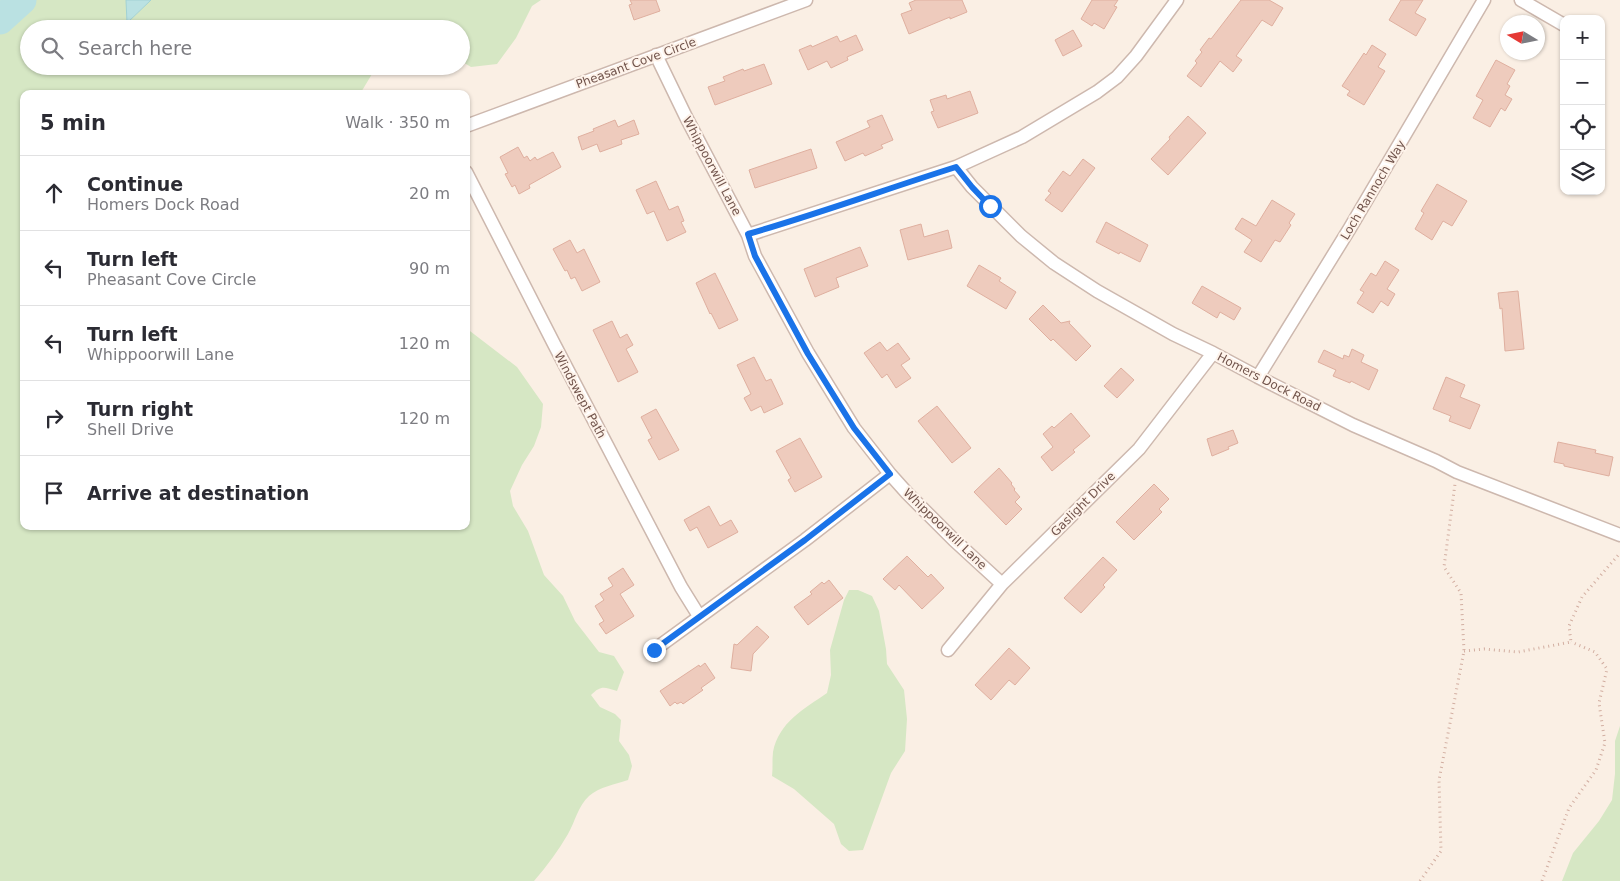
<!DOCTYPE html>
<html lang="en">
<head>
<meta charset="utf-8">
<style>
  :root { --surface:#fff; --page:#f7f7f7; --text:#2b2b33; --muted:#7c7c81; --line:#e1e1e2 }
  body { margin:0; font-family:"DejaVu Sans",sans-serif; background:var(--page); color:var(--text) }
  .controls { position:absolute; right:15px; top:15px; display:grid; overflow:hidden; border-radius:10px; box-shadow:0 1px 4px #0004 }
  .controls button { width:45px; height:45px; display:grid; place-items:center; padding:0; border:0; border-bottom:1px solid var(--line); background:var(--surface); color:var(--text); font:25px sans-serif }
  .compass { position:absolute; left:1500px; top:15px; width:45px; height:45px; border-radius:50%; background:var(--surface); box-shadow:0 1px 4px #0004; rotate:280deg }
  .stop { position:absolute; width:15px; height:15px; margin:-11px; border:4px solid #1a73e8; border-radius:50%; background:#fff }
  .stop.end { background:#1a73e8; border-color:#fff; box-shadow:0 1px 5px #0008 }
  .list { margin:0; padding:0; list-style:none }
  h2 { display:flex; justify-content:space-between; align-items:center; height:65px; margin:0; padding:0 20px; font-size:21px }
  h2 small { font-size:16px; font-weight:400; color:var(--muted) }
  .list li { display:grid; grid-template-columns:32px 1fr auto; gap:15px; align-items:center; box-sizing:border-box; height:75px; padding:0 20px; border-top:1px solid var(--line) }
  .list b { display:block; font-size:19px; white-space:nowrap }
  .list p { margin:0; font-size:16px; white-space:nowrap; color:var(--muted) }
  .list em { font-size:16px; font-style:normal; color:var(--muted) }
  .icon { flex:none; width:28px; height:28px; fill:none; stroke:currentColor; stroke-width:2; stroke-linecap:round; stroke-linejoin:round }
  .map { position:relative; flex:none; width:1620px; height:881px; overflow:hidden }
  .search { position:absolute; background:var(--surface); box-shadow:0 1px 4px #0004; left:20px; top:20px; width:450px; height:55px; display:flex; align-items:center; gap:12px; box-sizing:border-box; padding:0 18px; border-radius:28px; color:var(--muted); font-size:19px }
  .panel { position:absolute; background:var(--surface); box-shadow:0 1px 4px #0004; left:20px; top:90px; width:450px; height:440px; border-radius:10px }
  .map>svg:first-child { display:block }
</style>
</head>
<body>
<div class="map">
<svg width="1620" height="881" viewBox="0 0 1620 881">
  <rect width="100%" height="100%" fill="#faefe4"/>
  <path fill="#d6e7c4" d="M0,0H126L127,23L151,0H541L532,6L516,38L497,64L471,67L461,61V29H29V66H380L372,74L360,94H24V526H466V328L517,367L543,404L541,427L534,446L522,465L510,491L513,506L528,531L544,575L563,596L575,621L599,652L614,656L624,672L617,691C604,687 601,685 591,695L600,707L615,714L621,720L619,741L629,755L632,766L628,780C616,784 599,787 589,796C578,806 575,822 568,834C558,851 547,866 534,881H0Z
    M849,590H858L872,596L879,611L886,649L887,664L904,690L907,719L905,751L891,773L863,850L849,851L841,844L834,824L794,789L772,776C773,768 772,760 773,752C779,722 804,709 827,693L831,675L830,650L844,600Z
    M1620,726V881H1562L1573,853L1599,821L1612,800L1615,774V741Z"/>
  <path fill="#bae1e2" stroke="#a1d2d3" d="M126,0H151L127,23Z"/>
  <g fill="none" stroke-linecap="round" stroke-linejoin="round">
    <path stroke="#bae1e2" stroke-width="29" d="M0,20L22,0"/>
  </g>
  <path fill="#eecbbd" stroke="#dfaf9f" d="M630,0H656L660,11L634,20L629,5L632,4Z
    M916,0H962L967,12L950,19V17L909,34L901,14L912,10L909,3Z
    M1092,0H1118L1114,6L1117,7L1104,29L1094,23L1092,26L1081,19Z
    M1241,0H1269L1283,8L1272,26L1262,20L1236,56L1242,60L1233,72L1220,61L1201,87L1187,76L1197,63L1195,61L1202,52L1200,50L1209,38L1211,39Z
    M1401,0H1423L1415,13L1426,19L1416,36L1389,20Z
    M1073,30L1082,46L1063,56L1055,40Z
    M856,35L863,50L847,57L848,60L831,68L827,61L808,70L799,50L811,45L812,47L837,36L840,42Z
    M1372,45L1386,54L1378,67L1385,71L1364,105L1347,95L1350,91L1342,86L1364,53L1366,55Z
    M1496,60L1515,70L1507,84L1510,86L1505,95L1512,99L1505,111L1501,108L1490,127L1473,118L1483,100L1476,96Z
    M764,64L772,84L715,105L708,87L725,81L723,77L743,69L744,71Z
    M970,91L978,113L938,128L931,112L934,111L930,100L946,95L947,99Z
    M882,115L893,140L881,145L883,148L865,156L863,153L845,161L836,142L870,127L867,121Z
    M1188,116L1206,133L1168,175L1151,159L1170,139L1169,137Z
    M615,120L618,127L634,120L639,134L621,140L622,144L600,152L597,144L582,150L578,137L594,131L593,129Z
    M518,147L524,158L527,156L530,161L535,157L537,160L553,152L561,167L529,185L530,188L519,194L515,185L512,187L505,174L508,173L500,157Z
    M811,149L817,168L755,188L749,170Z
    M1083,159L1095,168L1062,212L1045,200L1051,193L1048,191L1063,171L1070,176Z
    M656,181L669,210L678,206L684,221L681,222L686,232L667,241L654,211L647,214L636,190Z
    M1437,184L1467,201L1452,226L1443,221L1432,240L1415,229L1424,213L1421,211Z
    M1272,200L1295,214L1289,223L1291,225L1280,242L1275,240L1261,262L1244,252L1252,240L1235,229L1242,218L1256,226Z
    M1106,222L1148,245L1140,262L1120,252L1119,254L1096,242Z
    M921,224L924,237L948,230L952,248L908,260L900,230Z
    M570,240L577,253L584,249L600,282L582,291L575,277L571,279L567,270L565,271L553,249Z
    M860,247L868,266L836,278L839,287L815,297L804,269Z
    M1385,261L1399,270L1387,289L1395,294L1388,306L1381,301L1373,313L1357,303L1364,292L1360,290L1371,273L1376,276Z
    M979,265L1001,278L999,281L1016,292L1006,309L967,286Z
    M715,273L738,320L719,329L711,313L710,314L696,283Z
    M1202,286L1241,308L1234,320L1220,312L1217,318L1192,303Z
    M1518,291L1524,349L1505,351L1502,308L1500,309L1498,293Z
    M1043,305L1061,323L1070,321L1069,323L1091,346L1076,361L1053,339L1051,341L1029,319Z
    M612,321L620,338L627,334L633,345L626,349L638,372L618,382L593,330Z
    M880,342L887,351L898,343L910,359L901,365L911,378L896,388L887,374L882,378L864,353Z
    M1352,349L1364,355L1361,362L1378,370L1369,390L1351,381L1350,383L1333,376L1336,370L1318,362L1324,350L1343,359L1344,355L1349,357Z
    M754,357L766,381L771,379L783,404L764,413L761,406L751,411L744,398L751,394L737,365Z
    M1121,368L1134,380L1117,398L1104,386Z
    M1446,377L1465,385L1460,397L1480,405L1470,429L1449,421L1451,416L1433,409Z
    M937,406L971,448L952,463L918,421Z
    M656,409L679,450L659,460L648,440L652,438L641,417Z
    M1071,413L1090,436L1073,450L1075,452L1052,471L1041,457L1053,447L1043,434L1052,426L1054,428Z
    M1233,430L1238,443L1228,447L1229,449L1212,456L1207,439Z
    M800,438L822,477L795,492L788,480L791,478L776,451Z
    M1558,442L1596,450L1595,453L1613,457L1609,476L1564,466V464L1554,462Z
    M999,468L1012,483L1011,484L1015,489L1014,490L1020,497L1015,502L1022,509L1006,525L974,492Z
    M1154,484L1169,499L1159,509L1162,512L1134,540L1116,522Z
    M709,506L720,526L731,520L738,532L708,548L697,527L690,531L684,520Z
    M907,556L928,577L931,574L944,588L922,609L899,585L895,590L883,579Z
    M1103,557L1117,570L1103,585L1105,587L1081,613L1064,598Z
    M623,568L634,585L620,594L634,616L606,634L599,624L604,621L595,606L604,600L600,594L613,586L608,578Z
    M829,580L843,598L808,625L794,607L812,594L810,592L822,582L824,584Z
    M757,626L769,637L753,654L751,671L731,668L734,644L737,645Z
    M1009,648L1030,668L1015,685L1009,680L991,700L975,685Z
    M705,663L715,678L701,688L703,690L683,704L681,702L677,704L675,702L670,706L660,691L699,665L700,667Z"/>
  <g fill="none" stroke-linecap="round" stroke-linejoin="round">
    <defs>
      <path id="minor" d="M1521,0L1564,25
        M656,55L686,117L748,235L755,256L808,353L854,428L890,474L907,493L954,540L1002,584
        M466,126L806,0
        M956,167L972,187L1021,236L1054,263L1097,291L1173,334L1213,353L1258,377L1353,425L1436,461L1457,472L1620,535
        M466,172L554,344L681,587L699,616
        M748,235L956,167L1022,137L1097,92L1117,77L1136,56L1177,0
        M1258,377L1350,228L1484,0
        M654,650L805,540L890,474
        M948,650L1002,584L1139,449L1213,353"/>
    </defs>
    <use href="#minor" stroke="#cdb8ae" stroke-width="15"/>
    <path stroke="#d2aea1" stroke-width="3" stroke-dasharray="1 4" stroke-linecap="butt" d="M1464,651L1484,649L1518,652L1571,642L1569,626L1582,597L1620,553
      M1420,881L1441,851L1439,780L1464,651L1461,593L1444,567L1455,484
      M1542,881L1569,808L1596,770L1605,743L1599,703L1607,669L1595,652L1571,642"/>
    <use href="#minor" stroke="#fff" stroke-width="12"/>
  </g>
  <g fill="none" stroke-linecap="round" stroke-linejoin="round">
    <path stroke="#1a73e8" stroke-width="6" d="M654,650L805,540L890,474L854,428L808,354L755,256L748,234C818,214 886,189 956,167L972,187L990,206"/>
  </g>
  <g text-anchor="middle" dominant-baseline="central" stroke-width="4" stroke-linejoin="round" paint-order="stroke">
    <g font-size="12" fill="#71544c" stroke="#fef3ea">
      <text transform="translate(636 63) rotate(-20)">Pheasant Cove Circle</text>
      <text transform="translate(712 166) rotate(62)">Whippoorwill Lane</text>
      <text transform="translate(1373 190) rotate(-59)">Loch Rannoch Way</text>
      <text transform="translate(1269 382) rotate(27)">Homers Dock Road</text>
      <text transform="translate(580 395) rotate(62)">Windswept Path</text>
      <text transform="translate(1083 504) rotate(-45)">Gaslight Drive</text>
      <text transform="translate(945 529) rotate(44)">Whippoorwill Lane</text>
    </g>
  </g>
</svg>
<div class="controls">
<button>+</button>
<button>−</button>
<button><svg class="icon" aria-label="locate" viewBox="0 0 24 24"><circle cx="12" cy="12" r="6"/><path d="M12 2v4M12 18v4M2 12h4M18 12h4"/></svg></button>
<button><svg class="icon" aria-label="layers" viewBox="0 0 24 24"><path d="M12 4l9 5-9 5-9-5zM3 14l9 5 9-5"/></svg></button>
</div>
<svg class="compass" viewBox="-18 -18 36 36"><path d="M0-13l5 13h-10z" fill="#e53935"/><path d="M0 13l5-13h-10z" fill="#7c7c81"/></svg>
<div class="stop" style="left:990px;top:206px"></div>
<div class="stop end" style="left:654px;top:650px"></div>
<div class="search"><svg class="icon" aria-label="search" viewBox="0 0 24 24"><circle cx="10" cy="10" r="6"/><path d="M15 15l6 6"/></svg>Search here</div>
<section class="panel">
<h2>5 min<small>Walk · 350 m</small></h2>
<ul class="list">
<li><svg class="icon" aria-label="ahead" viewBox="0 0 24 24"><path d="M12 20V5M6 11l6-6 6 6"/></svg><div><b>Continue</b><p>Homers Dock Road</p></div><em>20 m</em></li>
<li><svg class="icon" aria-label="left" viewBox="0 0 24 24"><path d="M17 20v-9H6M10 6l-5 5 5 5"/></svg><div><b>Turn left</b><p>Pheasant Cove Circle</p></div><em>90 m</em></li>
<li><svg class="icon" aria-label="left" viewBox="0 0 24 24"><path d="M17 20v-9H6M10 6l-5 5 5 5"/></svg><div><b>Turn left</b><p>Whippoorwill Lane</p></div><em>120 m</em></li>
<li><svg class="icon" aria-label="right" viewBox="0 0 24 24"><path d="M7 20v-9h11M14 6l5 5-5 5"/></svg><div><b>Turn right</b><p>Shell Drive</p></div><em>120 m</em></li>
<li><svg class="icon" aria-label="arrive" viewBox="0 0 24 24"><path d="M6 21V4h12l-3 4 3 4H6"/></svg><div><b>Arrive at destination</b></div></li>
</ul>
</section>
</div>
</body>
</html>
